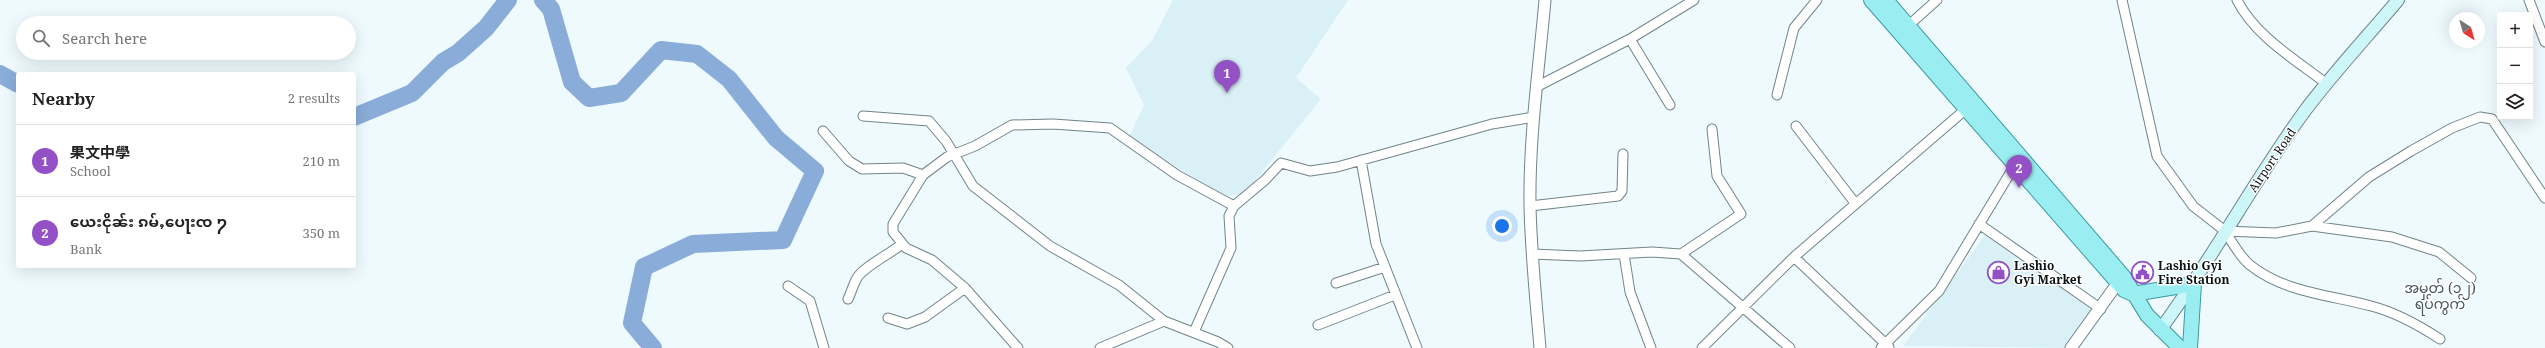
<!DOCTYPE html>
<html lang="en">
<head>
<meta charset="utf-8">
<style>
  :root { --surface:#fff; --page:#f2f2f2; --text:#222; --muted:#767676; --line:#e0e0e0; --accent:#9451c5 }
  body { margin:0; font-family:"Noto Serif","Noto Sans SC","Noto Sans Myanmar",serif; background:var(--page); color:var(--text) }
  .controls { position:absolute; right:12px; top:12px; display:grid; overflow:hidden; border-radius:4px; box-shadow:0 4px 16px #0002 }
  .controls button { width:36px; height:36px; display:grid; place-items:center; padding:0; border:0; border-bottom:1px solid var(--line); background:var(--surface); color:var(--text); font:20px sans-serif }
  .compass { position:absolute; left:2449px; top:12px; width:36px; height:36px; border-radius:50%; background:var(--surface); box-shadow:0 4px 16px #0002; rotate:143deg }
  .you { position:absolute; left:1502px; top:226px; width:14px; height:14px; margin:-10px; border:3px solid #fff; border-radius:50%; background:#1a73e8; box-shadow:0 0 0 6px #1a73e833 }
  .badge { display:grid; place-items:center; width:26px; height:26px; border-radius:50%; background:var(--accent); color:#fff; font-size:13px; font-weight:700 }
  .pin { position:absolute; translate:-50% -33px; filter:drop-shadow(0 1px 2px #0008) }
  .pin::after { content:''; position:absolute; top:21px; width:14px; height:12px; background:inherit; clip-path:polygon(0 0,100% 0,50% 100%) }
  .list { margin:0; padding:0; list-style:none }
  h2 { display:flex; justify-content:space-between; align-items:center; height:52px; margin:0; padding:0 16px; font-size:17px }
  h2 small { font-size:13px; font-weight:400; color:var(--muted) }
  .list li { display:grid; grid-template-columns:26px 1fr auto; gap:12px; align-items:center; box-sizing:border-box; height:72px; padding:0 16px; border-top:1px solid var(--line) }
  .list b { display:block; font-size:15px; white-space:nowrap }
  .list p { margin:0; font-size:13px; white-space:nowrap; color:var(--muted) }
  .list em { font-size:13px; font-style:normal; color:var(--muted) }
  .icon { flex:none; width:22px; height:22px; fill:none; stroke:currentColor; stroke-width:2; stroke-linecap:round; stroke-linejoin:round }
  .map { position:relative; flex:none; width:2545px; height:348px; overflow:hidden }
  .search { position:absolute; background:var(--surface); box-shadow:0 4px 16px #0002; left:16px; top:16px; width:340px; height:44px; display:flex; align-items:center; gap:10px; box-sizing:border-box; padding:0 14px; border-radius:22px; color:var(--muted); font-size:15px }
  .panel { position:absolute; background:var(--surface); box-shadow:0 4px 16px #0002; left:16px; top:72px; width:340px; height:196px; border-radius:4px }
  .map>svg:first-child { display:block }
</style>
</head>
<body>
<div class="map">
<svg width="2545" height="348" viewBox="0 0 2545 348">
  <rect width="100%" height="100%" fill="#eefafe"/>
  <path fill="#d9f0f7" d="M1173,0H1348L1296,78L1321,99L1244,194L1229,196L1215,190L1129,138L1144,105L1126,68L1152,41Z
    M1986,234L2095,310L2065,348L1903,346Z"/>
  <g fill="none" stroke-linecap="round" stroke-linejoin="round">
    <path stroke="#89acd8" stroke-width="18" d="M543,0L551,9L572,82L589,98L621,93L661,50L697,54L729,79L776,138L815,171L783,240L693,244L644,267L632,323L653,348
      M0,74L18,84
      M354,117L412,93L443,62L458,53L486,28L508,0"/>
    <defs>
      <path id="minor" d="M2122,0L2157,156L2193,206L2225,231L2276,233L2312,226L2392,237L2439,252L2471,278
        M2237,0C2255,36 2296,60 2327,84
        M2529,0L2545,42
        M1909,25L1937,0
        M1630,39L1670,105
        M1538,86L1630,39L1694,0
        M1777,95L1794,28L1817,0
        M863,116L929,121L946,141L973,186L1050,246L1119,285L1164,321L1218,342L1228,348
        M1796,126L1855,203
        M823,131L849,161L862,169L903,168L923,175
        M1361,160L1376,244L1417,348
        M1234,206L1265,180L1281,163L1310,171L1337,167L1492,124L1534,117
        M1530,206L1618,196L1622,191L1623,154
        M1979,224L2101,309
        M2312,226L2369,177L2411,151L2452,128L2480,117L2492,119L2545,198
        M2225,231C2232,242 2240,257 2250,265C2285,293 2331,295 2371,306C2395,312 2420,326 2440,339
        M1532,254L1580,256L1652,252L1681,254L1790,348
        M1624,254L1630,292L1651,348
        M1681,254L1741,214L1717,176L1712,129
        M1794,257L1889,347
        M1336,283L1385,267
        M788,286L810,301L824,348
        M848,299C851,293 853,285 857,278C863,267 890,254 902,244
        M888,318L907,324L925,317L965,288
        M1318,325L1395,295
        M1018,348L965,288L932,260L906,248L893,232V224L923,175L947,157L975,146L1012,125L1053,124L1110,128L1177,175L1234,206L1229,216L1231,248L1194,332
        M1100,348L1164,321
        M1702,348L1794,257L1966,109
        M1881,348L1939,291L2015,165"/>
      <path id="tertiary" d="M1540,348C1536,301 1531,253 1530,206C1529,137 1539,68 1545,0
        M2071,348L2117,284"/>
      <path id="secondary" d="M2160,330C2212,260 2253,182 2304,112C2333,73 2367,37 2398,0"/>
      <path id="primary" d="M1871,0L2124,290L2133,294L2194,284L2190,348
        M1886,0L2124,277L2147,315L2180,348"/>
    </defs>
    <use href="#minor" stroke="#718489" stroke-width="11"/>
    <use href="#tertiary" stroke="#718489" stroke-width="13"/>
    <use href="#secondary" stroke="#718489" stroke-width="14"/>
    <use href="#primary" stroke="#3c999f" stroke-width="16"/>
    <use href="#minor" stroke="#fff" stroke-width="9"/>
    <use href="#tertiary" stroke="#fff" stroke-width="11"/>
    <use href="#secondary" stroke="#cdf6f9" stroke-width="12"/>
    <use href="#primary" stroke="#9aeef2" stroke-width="14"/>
  </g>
  <defs>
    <symbol id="shop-ring" viewBox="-11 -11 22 22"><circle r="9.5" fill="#fff" stroke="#9451c5" stroke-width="1.5"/><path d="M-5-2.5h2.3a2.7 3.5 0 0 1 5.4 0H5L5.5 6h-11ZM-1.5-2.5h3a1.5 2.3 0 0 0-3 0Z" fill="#9451c5"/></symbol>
    <symbol id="civic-ring" viewBox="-11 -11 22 22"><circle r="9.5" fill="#fff" stroke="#9451c5" stroke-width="1.5"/><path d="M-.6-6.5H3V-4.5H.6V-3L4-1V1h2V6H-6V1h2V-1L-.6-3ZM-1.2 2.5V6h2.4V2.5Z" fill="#9451c5"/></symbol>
  </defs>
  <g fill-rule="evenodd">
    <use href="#shop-ring" x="1986" y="260" width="25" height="25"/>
    <use href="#civic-ring" x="2130" y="260" width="25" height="25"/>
  </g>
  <g text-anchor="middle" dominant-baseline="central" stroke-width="3" stroke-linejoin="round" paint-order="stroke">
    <g font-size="12" fill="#0a1113" stroke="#fff">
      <text transform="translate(2272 160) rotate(-56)">Airport Road</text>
    </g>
    <g font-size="12" font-weight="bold" fill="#0a1113" stroke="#fff" text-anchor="start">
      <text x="2014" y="265">Lashio<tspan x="2014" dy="14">Gyi Market</tspan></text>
      <text x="2158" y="265">Lashio Gyi<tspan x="2158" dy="14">Fire Station</tspan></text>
    </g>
    <g font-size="14" fill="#435459" stroke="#fff">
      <text x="2440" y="287">အမှတ် (၁၂)<tspan x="2440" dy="16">ရပ်ကွက်</tspan></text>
    </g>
  </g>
</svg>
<div class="controls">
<button>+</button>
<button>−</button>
<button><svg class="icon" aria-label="layers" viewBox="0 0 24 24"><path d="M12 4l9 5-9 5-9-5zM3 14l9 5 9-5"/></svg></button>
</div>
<svg class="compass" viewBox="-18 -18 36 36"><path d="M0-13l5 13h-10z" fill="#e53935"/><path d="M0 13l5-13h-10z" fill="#767676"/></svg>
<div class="you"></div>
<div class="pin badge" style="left:1227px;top:93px">1</div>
<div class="pin badge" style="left:2019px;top:188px">2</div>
<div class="search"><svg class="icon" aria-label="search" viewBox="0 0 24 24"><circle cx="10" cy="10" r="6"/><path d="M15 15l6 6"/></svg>Search here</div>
<section class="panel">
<h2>Nearby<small>2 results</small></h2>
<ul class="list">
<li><span class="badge">1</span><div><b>果文中學</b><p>School</p></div><em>210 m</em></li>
<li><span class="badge">2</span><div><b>ယေးငိုၼ်း ၵမ်ႇပေႃးၸ ႒</b><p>Bank</p></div><em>350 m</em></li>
</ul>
</section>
</div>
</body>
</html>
